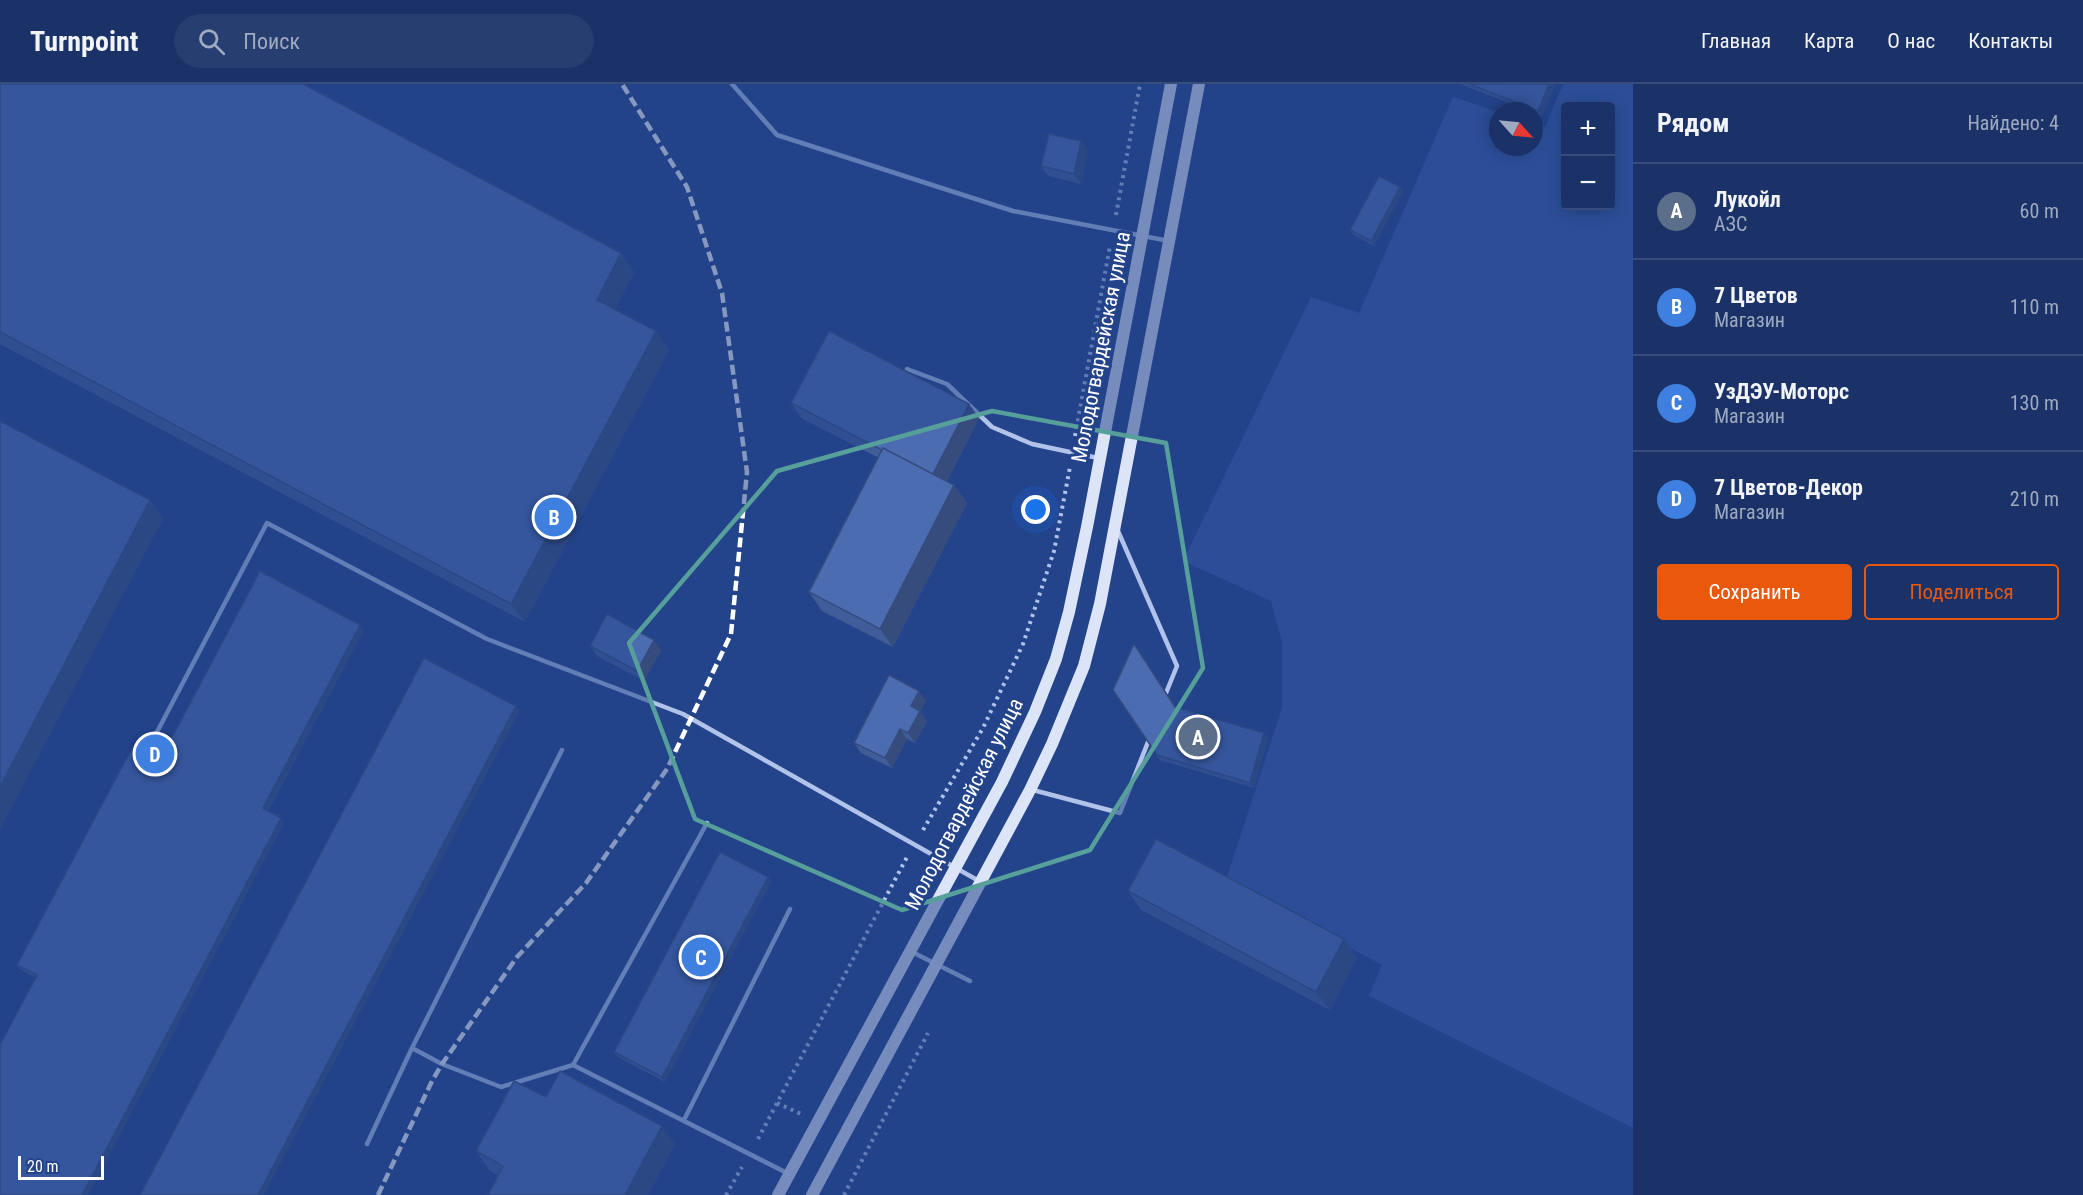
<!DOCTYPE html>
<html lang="ru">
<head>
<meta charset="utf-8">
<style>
  :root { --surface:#1a3268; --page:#273e71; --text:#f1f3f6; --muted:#9faac0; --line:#384d7c; --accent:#ea580c }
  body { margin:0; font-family:"Roboto Condensed",sans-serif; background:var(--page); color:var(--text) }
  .controls { position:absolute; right:18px; top:18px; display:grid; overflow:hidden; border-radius:6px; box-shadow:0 3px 15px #0003 }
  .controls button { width:54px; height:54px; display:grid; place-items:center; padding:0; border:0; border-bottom:2px solid var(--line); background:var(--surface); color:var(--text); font:30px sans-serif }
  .compass { position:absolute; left:1489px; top:18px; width:54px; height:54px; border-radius:50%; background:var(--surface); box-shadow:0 3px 15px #0003; rotate:117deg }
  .scale { position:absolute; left:18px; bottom:15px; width:86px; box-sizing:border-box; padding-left:6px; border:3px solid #fff; border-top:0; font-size:16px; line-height:21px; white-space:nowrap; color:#fff; -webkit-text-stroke:4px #23438b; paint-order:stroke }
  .you { position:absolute; left:1036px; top:426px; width:21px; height:21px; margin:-15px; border:4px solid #fff; border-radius:50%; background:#1a73e8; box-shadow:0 0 0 9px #1a73e833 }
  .badge { display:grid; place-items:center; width:39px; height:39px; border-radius:50%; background:var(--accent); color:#fff; font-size:20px; font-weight:700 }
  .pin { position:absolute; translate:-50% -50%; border:3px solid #fff; box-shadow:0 2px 6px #0006 }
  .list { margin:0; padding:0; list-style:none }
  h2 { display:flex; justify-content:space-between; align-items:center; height:78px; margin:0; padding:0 24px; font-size:26px }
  h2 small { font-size:20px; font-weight:400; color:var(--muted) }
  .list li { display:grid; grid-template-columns:39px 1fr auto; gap:18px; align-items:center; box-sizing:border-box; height:96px; padding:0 24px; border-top:2px solid var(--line) }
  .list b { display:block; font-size:22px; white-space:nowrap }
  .list p { margin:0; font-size:20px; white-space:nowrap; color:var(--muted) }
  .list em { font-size:20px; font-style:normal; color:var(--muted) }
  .actions { display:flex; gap:12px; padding:18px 24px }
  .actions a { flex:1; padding:14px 0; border:2px solid var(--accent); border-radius:6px; text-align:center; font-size:21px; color:var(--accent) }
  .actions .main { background:var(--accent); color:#fff }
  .icon { flex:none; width:33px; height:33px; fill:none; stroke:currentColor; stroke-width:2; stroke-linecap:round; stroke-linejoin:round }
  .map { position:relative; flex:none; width:1633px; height:1111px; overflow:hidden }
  header { display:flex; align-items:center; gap:36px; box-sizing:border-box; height:84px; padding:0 30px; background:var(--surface); border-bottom:2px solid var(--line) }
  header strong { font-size:28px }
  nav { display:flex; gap:33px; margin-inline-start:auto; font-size:21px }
  .search { width:420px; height:54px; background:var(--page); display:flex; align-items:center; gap:15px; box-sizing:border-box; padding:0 21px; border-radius:33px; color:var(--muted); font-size:22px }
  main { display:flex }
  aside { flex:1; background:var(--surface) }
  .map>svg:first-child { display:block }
</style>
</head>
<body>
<header>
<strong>Turnpoint</strong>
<div class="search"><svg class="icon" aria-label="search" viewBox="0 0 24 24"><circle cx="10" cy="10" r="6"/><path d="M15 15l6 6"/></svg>Поиск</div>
<nav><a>Главная</a><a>Карта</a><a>О нас</a><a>Контакты</a></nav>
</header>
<main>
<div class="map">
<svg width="1633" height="1111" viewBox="0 0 1633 1111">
  <rect width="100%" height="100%" fill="#23438b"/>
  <path fill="#385ba8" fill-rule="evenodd" d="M1563,0H1633V1044L1369,912L1382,881L1226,796L1282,624V558L1271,517L1183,477L1311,213L1359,229L1453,13L1498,28V63H1534V40L1545,43ZM1566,22H1610V122H1566Z"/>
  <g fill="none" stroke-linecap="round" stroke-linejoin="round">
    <path stroke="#b1c3ea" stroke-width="4" stroke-dasharray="3 4.5" stroke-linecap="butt" d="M1116,131L1140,0
      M1075,352L1110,162
      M923,746L983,644L1023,560L1054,467L1070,383
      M777,1019L801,1030
      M758,1055L907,773
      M726,1111L742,1083
      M844,1111L928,949"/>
    <path stroke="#b1c3ea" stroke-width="4.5" d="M732,0L777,51L1013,127L1169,157
      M907,285L947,300L992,343L1032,360L1098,374
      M1118,447L1177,582L1166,609
      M157,648L267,439L487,555L683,630L979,797
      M1033,706L1120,729L1148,658
      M912,868L970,897
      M412,964L442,980L501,1003L573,981L789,1090
      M573,981L707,739
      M684,1036L790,825
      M367,1060L412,964L562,666"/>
    <path stroke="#dce4f8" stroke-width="12" d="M778,1111L1002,698L1035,628L1056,575L1069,528L1087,443L1171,0
      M812,1111L1030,706L1052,660L1084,582L1100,520L1199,0"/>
    <path stroke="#fff" stroke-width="4.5" stroke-dasharray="10 4.5" stroke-linecap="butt" d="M378,1111L432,997L442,980L517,873L586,799L667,685L731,550L747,388L722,209L687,103L622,0"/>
  </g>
  <path fill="#415d99" d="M0,0L621,169L634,188L615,225L656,247L669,266L525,538L0,260Z
    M1460,0H1555L1542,32L1534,29V27H1529Z
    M1088,67L1081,100L1048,92L1041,82Z
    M1400,103L1403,108L1374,162L1354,151L1350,146Z
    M791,319L969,320L979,334L947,397L954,401L967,419L893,563L822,527L809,508L879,374L801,334Z
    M364,546L268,727L281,734L284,739L88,1111H0L36,894L21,886L17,881Z
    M590,562L661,566L644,597L597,572Z
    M1113,606L1175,623L1268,654L1254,704L1160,676Z
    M926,616L920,628L927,637L915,659L907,655L892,684L861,669L854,659Z
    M768,793L771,798L665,998L618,973L614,968Z
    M1128,807L1344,855L1357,874L1330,926L1141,826Z
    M546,1013L675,1060L648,1111H488L498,1091L489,1086L476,1067Z"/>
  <path fill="#354c7d" d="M1549,0H1555L1542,32L1538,27Z
    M1081,57L1088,67L1081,100L1074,90Z
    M1400,103L1403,108L1374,162L1371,157Z
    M621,169L634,188L610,234L597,216Z
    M656,247L669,266L525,538L511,520Z
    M969,320L979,334L942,406L932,392Z
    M954,401L967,419L893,563L880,545Z
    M150,416L163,435L0,746V703Z
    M360,541L364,546L266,729L263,724Z
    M654,556L661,566L644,597L637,587Z
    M919,607L926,616L920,628L927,637L915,659L908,649L911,622Z
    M516,622L520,627L264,1111H258Z
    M900,645L907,655L892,684L885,674Z
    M1264,649L1268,654L1254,704L1250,699Z
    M281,734L284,739L88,1111H82Z
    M768,793L771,798L665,998L662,993Z
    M1344,855L1357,874L1330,926L1316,908Z
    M662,1042L675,1060L648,1111H625Z"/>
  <path fill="#4c6cb2" stroke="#354c7d" stroke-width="1.5" d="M0,0H303L621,169L597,216L656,247L511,520L0,248Z
    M1470,0H1549L1538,27Z
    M1049,50L1081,57L1074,90L1041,82Z
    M1379,92L1400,103L1371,157L1350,146Z
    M829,247L969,320L933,390L883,364L882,366L791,319Z
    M0,337L150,416L0,703Z
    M883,364L954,401L880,545L809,508Z
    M260,487L360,541L263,724L281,734L82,1111H0V961L37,891L17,881L133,662L160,676Z
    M607,530L654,556L637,587L590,562Z
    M1134,560L1175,623L1264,649L1250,699L1157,671L1113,606Z
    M424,574L516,622L258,1111H140Z
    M889,591L919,607L911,622L920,627L908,649L900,645L885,674L854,659Z
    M1156,755L1344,855L1316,908L1128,807Z
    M720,768L768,793L662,993L614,968Z
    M560,987L662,1042L625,1111H488L503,1082L476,1067L514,997L546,1013Z"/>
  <path d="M0 0H1633V1111H0ZM992,327L1166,359L1203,584L1090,766L902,826L695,735L629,559L777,387Z" fill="#23438b" fill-opacity=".55" fill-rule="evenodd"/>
  <path fill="none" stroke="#579f9a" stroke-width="4.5" stroke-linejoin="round" d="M992,327L1166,359L1203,584L1090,766L902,826L695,735L629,559L777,387Z"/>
  <g text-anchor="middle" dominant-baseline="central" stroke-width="6" stroke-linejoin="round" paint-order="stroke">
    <g font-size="21" fill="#fff" stroke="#23438b">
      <text transform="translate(1101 263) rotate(-79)">Молодогвардейская улица</text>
      <text transform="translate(964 720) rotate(-63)">Молодогвардейская улица</text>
    </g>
  </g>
</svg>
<div class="controls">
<button>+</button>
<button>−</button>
</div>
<svg class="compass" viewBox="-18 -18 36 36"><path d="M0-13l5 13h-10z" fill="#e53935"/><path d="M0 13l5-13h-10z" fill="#9faac0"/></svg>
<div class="scale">20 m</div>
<div class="you"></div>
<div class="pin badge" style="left:1198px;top:653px;background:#5c6f8a">A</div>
<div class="pin badge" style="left:554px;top:433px;background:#3f7fe0">B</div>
<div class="pin badge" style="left:701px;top:873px;background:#3f7fe0">C</div>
<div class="pin badge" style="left:155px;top:670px;background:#3f7fe0">D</div>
</div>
<aside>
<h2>Рядом<small>Найдено: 4</small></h2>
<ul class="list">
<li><span class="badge" style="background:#5c6f8a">A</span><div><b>Лукойл</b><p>АЗС</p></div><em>60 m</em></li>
<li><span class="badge" style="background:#3f7fe0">B</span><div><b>7 Цветов</b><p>Магазин</p></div><em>110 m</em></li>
<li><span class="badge" style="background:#3f7fe0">C</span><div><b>УзДЭУ-Моторс</b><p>Магазин</p></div><em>130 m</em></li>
<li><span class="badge" style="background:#3f7fe0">D</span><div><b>7 Цветов-Декор</b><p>Магазин</p></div><em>210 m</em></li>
</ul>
<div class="actions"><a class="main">Сохранить</a><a>Поделиться</a></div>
</aside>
</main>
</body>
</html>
